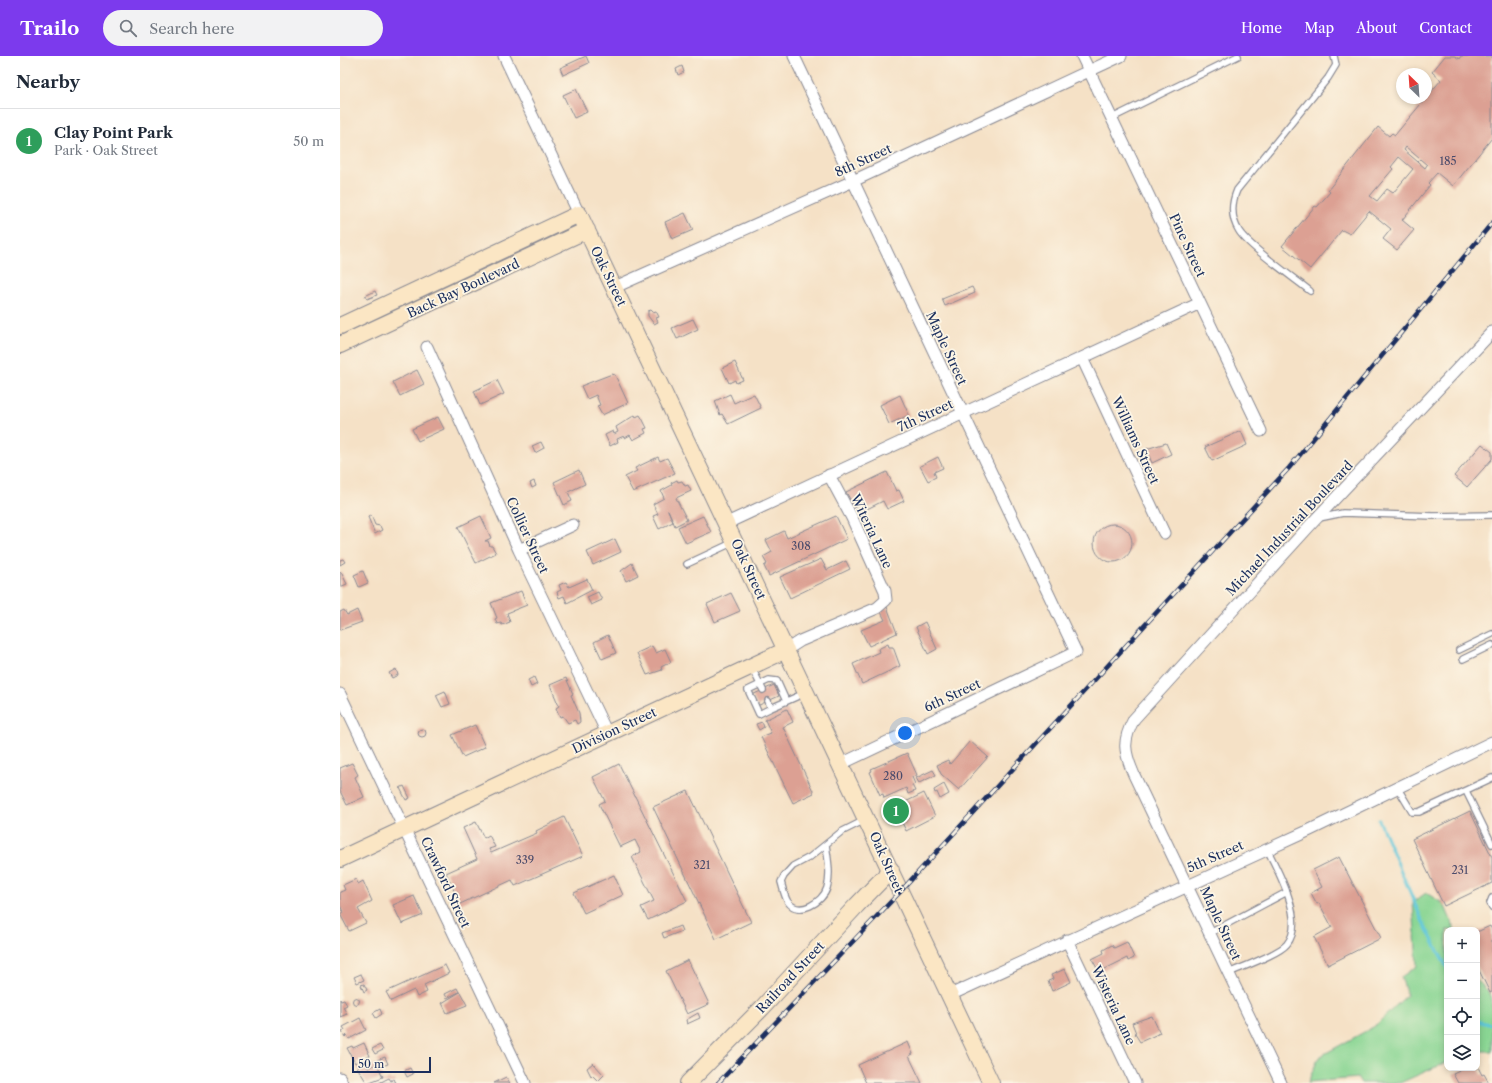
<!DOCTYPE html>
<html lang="en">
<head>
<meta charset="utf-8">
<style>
  :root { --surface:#fff; --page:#f2f2f3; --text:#1f2937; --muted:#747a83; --line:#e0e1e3; --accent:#7c3aed }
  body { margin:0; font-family:"Libre Caslon Text",serif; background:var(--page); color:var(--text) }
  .controls { position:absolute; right:12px; bottom:12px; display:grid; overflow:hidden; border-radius:8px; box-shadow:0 2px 6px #0003 }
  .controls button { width:36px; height:36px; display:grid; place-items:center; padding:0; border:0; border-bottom:1px solid var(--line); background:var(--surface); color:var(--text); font:20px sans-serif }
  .compass { position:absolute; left:1056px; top:12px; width:36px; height:36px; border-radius:50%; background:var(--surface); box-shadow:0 2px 6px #0003; rotate:335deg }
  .scale { position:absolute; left:12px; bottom:10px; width:79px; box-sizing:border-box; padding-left:4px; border:2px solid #1b2f5e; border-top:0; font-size:11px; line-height:14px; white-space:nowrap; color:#1b2f5e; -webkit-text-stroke:3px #fcf5e5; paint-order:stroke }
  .you { position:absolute; left:565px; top:677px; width:14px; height:14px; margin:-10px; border:3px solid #fff; border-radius:50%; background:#1a73e8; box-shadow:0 0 0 6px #1a73e833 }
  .badge { display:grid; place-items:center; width:26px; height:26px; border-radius:50%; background:var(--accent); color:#fff; font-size:13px; font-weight:700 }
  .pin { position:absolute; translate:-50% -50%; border:2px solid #fff; box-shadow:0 1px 4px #0006 }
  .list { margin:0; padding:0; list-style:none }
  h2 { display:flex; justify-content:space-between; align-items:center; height:52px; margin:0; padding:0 16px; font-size:17px }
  h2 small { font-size:13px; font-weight:400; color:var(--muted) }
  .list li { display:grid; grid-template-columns:26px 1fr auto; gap:12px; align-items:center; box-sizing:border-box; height:64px; padding:0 16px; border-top:1px solid var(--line) }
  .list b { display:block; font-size:15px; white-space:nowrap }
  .list p { margin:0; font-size:13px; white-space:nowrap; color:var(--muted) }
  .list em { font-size:13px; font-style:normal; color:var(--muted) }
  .icon { flex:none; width:22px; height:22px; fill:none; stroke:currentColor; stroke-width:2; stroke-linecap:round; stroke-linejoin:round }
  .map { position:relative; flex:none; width:1152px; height:1027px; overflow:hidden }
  header { display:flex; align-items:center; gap:24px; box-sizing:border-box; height:56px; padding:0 20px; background:var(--accent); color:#fff }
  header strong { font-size:19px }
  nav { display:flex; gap:22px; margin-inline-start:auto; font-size:14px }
  .search { width:280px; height:36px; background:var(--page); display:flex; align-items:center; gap:10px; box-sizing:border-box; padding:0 14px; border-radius:22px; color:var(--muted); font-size:15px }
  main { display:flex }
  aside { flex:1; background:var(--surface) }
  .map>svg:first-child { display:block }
</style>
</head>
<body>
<header>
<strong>Trailo</strong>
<div class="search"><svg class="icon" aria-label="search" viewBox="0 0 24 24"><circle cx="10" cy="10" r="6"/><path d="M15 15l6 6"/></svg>Search here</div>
<nav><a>Home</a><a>Map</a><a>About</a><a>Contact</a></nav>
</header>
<main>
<aside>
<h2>Nearby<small></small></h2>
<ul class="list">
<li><span class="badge" style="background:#2e9e5b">1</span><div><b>Clay Point Park</b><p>Park · Oak Street</p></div><em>50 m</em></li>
</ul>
</aside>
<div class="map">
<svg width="1152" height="1027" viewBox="0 0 1152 1027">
  <rect width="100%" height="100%" fill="#fcf5e5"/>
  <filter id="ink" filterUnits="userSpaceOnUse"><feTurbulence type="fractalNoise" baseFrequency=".025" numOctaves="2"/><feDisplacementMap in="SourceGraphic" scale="8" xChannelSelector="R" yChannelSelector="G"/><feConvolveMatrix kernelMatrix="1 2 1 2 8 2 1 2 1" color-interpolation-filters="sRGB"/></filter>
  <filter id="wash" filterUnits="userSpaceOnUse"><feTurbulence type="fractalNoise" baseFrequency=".012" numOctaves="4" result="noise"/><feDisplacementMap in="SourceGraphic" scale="16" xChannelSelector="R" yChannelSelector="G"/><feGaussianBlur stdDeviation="0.9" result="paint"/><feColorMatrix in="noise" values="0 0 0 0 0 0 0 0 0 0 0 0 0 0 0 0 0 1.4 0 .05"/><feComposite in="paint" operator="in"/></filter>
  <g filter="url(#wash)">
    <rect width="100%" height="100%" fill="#f5e1c6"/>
    <path fill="#89d593" stroke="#528278" d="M1086,837L1104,848L1115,874H1107V1006L1060,1027H1021L1018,1022L968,1026L979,1001L1035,970L1067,939L1061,921L1077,910L1073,846Z
      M1137,924L1150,937L1152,943V995H1137Z"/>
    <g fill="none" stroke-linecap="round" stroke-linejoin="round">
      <path stroke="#5fc7db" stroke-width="3" d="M1039,764L1082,864L1107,912
        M1137,965L1152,969"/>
    </g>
    <g id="blocks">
      <path fill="#dca093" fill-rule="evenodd" d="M246,0L249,7L223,19L220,12Z
        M1105,0H1115L1119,3L1121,0H1152V82L1113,130L1097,117L1088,127L1090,129L1062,164L1074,174L1057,194L1043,183L1051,173L1029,155L1010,178L1002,174L970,213L942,190L975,150L977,151L990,136L988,134L1038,71L1049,80L1052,77L1055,79L1101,24L1092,16ZM1066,91L1087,109L1085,112L1064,94ZM1059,101L1073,113L1053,137L1047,133L1037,145L1030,140L1053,113L1051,111Z
        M342,10L344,16L338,19L336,13Z
        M236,33L247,56L234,62L223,39Z
        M345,157L353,174L332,183L325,166Z
        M632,231L635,237L605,250L602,243Z
        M35,235L37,239L27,243L25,240Z
        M311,254L313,256L316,255L319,261L316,262L318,266L314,268L308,260V255Z
        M353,263L358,273L337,283L332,272Z
        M395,306L403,324L396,327L395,324L389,327L382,312Z
        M77,314L84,328L60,340L53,326Z
        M272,318L275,319L288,347L262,359L257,350L260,349L256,339L247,343L241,330Z
        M157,324L164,338L140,349L134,335Z
        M390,338L394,347L414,338L421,352L388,368L382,358L380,359L375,345Z
        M560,339L569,359L549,368L540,349Z
        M295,359L296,361L300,359L303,364L307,372L304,373L306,377L293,384L290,379L285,382L284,380L277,383L278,386L270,390L265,379L273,375L274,378L278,376L276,371Z
        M98,361L104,373L78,385L72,373Z
        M901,375L907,389L872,405L865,391Z
        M201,386L204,392L195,397L192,390Z
        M826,387L831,398L812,407L806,393Z
        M1142,388L1152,396V403L1127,431L1114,420Z
        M318,401L320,405L327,402L335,417L293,436L285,421L297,415L295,412Z
        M598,401L603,412L594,416L596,421L588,425L580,410Z
        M239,414L245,428L228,436L232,445L224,449L214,426Z
        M547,416L556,435L559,434L564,445L547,453L543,445L527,453L526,449L516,454L506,436Z
        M337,424L338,426L342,425L345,430L348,429L351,435L336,442L347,464L335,470L328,454L333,466L319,473L313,460L318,458L313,448L324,442L321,435L332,429L331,427Z
        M194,425L196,430L192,432L190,427Z
        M31,459L35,469L40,470L42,474L35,478L28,461Z
        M141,460L151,482L145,485H148L150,490H152L156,497L136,507L118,471Z
        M363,460L371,476L346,487L338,471Z
        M496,460L507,483L429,520L424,510L427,508L423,501L432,496L426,484L444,475L447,482Z
        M754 487a19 19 0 1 1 38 0a19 19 0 1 1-38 0Z
        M275,483L281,496L253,509L247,496Z
        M3,503L5,506L0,509V504Z
        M481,503L487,514L506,505L510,513L450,542L440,521Z
        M292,507L298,519L286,525L281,515Z
        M23,515L28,527L19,531L14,519Z
        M1,516L7,528L0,531V517Z
        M247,523L252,534L227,547L224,540L219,542L217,536L221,534L219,529L226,526L229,531Z
        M181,535L187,549L167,557L170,566L162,569L161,567L157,568L155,563L157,562L151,547Z
        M258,536L262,544L251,549L247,541Z
        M391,537L400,555L375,566L367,548Z
        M547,551L557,577L529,590L521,574L545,564L540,554Z
        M4,554L7,559L17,554L22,566L0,574V556Z
        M585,566L597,593L588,598L576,571Z
        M268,579L276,597L262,603L254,586Z
        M548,588L549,591H553L560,610L522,628L513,608L539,596L538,593Z
        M312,590L316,597L325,593L331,606L321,611L322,614L307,619L297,597Z
        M56,613L58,619L52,622L49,617Z
        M194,621L197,628L191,631L188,624Z
        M226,622L233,638L231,639L239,657L240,666L237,668L235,664L228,667L223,660L220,661L216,652L219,650L210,629Z
        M434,629L439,640L417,650L412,639Z
        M105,635L110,648L102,651L96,639Z
        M447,653L453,666L443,671L474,737L453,747L421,681L431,677L425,664Z
        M422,666L424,671L419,674L416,668Z
        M135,669L145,691L123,701L112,679Z
        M78 677a4 4 0 1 1 8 0a4 4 0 1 1-8 0Z
        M630,685L648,701L619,734L601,718L597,709L608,704L610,708Z
        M567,697L577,719L572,721L575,728L572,729L575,735L568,738L566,732L544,742L543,738L540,739L530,716L532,715L531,713Z
        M12,707L18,719L15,721L24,741L7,749L0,735V712Z
        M279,708L347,845L308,864L301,851L314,845L292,801L301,796L295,784L280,791L259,748L265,745L253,721Z
        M593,714L596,719L579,727L576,722Z
        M604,728L609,738L600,743L597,736L595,737L594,734Z
        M64,730L70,742L66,744L60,732Z
        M348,735L411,866L376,883L313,751Z
        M584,737L595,760L566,775L555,751Z
        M1130,755L1152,801V827L1104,850L1072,783Z
        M224,761L243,800L175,830L172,824L120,848L106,817L137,803L123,772L136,766L144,782L149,779L155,791L149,793L151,797L197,777L196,775Z
        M999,801L1041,882L988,909L974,881L992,871L979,847L977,848L971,837L982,831L973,814Z
        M274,819L283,839L244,857L234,837Z
        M16,823L18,828L23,825L32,845L18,853L26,867L9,875L0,858L3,856L0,849V836L5,834L3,829Z
        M74,840L83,859L62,868L53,849Z
        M340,870L342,875L324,882L322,877Z
        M1150,870L1152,874V936L1150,937L1137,910V876Z
        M787,886L794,902L788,905L787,902L759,916L752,903L764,897L763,894L772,889L774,892Z
        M348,904L369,948L347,958L326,915Z
        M105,909L109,917L84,929L87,936L77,941L74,934L51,945L46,936Z
        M725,913L731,926L712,935L708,925L713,923L711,919Z
        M21,918L24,924L17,927L14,921Z
        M24,928L27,934L24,936L21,929Z
        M117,932L119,936L107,942L105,938Z
        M120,936L127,949L107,957L102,947Z
        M12.5 945a3.5 3.5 0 1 1 7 0a3.5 3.5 0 1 1-7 0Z
        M0,943L1,945L4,944L7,949L3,951L7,958L0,961Z
        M40,953L42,958L36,962L33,957Z
        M358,957L360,962L347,968L346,964Z
        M812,960L820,977L800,986L795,978L796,977L792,967Z
        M20,962L26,974L9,983L7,979L5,981L2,976L5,974L3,971Z
        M568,986L573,998L569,1000L582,1027H526L518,1009Z
        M24,987L30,1000L15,1007L7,992L12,990L13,992Z
        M40,989L43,994L35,998L32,993Z
        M45,1001L48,1008L41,1011L37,1004Z
        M26,1006L28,1012L37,1008L43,1021L27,1027L17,1011Z
        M253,1007L264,1019L258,1025L252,1019L251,1020L247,1012Z
        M1137,1009L1142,1019L1144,1018L1149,1027H1118L1113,1018L1126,1012H1137Z
        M70,1012L73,1018L67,1021L64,1015Z
        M166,1021L170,1027H154Z
        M49,1022L51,1025L54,1023L56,1027H39Z"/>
    </g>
  </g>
  <g filter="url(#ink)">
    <use href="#blocks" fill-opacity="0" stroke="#888892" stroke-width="1"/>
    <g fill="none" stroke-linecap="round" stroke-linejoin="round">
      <defs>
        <path id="lane" d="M772,62L898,0
          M970,235C954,222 909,191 899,175C891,162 891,148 897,134L988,22L996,9L994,0
          M979,462L1003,457L1093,460L1152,459
          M347,508L394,486
          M1119,594L1152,578
          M1123,603L1152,589
          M412,612L423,634
          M428,645L431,652L465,637
          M431,652L419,658L408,634L429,624L437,625L446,645
          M1057,731L1072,756H1079L1152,722
          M1126,735L1152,788
          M486,789C488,803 491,819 487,832C483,846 459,861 448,846C444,840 443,832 441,826L444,820L453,810L470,801L501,776L525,764
          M1152,842L1150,847L1152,851
          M870,877L947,836
          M889,917C902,911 939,898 947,888C966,865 938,815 927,793"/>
        <path id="street" d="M164,0L239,158
          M454,0L736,596L501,708
          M742,0L921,375
          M275,231L513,125L781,0
          M87,291L179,494L267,677
          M742,302L824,477
          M387,467L860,247
          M179,494L233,469
          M446,594L460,585L537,552L546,544L545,535L512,462L489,419
          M0,638L185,1027
          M727,884L795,1027
          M610,939L970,774L1152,686
          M0,1022L2,1027
          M941,1027L794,719C784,696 782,685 794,663L974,465L1152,276"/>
        <path id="secondary" d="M0,270L239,158L651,1027
          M0,289L247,174
          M0,803L446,594
          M348,1027L422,952L517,849L551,814"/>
      </defs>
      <use href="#lane" stroke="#888892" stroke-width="8"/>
      <use href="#street" stroke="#888892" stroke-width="13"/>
      <use href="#secondary" stroke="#888892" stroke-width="18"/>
      <use href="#lane" stroke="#fff" stroke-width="5.5"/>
      <use href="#street" stroke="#fff" stroke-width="11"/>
      <use href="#secondary" stroke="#fbe6c4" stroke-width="16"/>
      <defs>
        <path id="rail" d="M378,1027L560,836L949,412L1152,167"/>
      </defs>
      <use href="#rail" stroke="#1b2f5e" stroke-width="4.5"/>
      <use href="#rail" stroke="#fcf5e5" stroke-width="3" stroke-dasharray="9" stroke-linecap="butt"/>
    </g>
  </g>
  <g text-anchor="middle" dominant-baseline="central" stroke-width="3.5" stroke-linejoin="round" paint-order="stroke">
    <g font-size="11" fill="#4b4b6b">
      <text x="1108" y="105">185</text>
      <text x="461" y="490">308</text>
      <text x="553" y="720">280</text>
      <text x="185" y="804">339</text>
      <text x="362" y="809">321</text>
      <text x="1120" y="814">231</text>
    </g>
    <g font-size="13" fill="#1b2f5e" stroke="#fcf5e5">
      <text transform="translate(523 104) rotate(-25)">8th Street</text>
      <text transform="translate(848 189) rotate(65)">Pine Street</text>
      <text transform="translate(269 220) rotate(64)">Oak Street</text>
      <text transform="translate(123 232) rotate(-25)">Back Bay Boulevard</text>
      <text transform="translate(607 292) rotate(65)">Maple Street</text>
      <text transform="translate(585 359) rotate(-25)">7th Street</text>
      <text transform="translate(796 384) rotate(65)">Williams Street</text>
      <text transform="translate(949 472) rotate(-47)">Michael Industrial Boulevard</text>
      <text transform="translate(532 475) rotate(65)">Witeria Lane</text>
      <text transform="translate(188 479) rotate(65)">Collier Street</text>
      <text transform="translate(409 513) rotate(65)">Oak Street</text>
      <text transform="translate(612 639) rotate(-25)">6th Street</text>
      <text transform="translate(274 674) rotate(-25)">Division Street</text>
      <text transform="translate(875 800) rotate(-24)">5th Street</text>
      <text transform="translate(547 806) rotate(66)">Oak Street</text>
      <text transform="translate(106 826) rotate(65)">Crawford Street</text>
      <text transform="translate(881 867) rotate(65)">Maple Street</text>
      <text transform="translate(450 921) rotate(-47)">Railroad Street</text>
      <text transform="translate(774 949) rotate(65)">Wisteria Lane</text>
    </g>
  </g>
</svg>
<div class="controls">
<button>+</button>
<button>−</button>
<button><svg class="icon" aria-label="locate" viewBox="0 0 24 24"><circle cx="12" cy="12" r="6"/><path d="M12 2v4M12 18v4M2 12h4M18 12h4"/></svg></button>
<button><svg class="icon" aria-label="layers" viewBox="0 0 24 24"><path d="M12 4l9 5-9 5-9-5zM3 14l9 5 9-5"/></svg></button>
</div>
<svg class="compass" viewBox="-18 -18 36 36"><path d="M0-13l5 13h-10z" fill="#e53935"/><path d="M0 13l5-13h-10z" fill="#747a83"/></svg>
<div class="scale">50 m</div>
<div class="you"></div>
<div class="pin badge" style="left:556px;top:755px;background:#2e9e5b">1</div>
</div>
</main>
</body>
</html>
